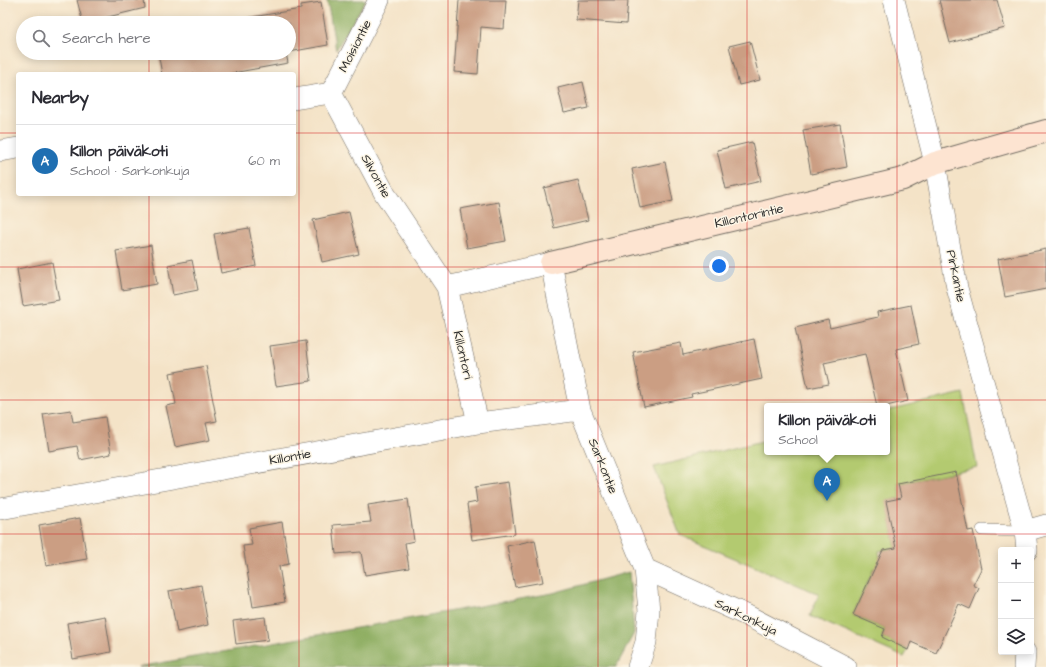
<!DOCTYPE html>
<html lang="en">
<head>
<meta charset="utf-8">
<style>
  :root { --surface:#fff; --page:#f2f2f3; --text:#2b2b33; --muted:#7c7c81; --line:#e1e1e2; --accent:#1f6fb2 }
  body { margin:0; font-family:"Architects Daughter",sans-serif; background:var(--page); color:var(--text) }
  .controls { position:absolute; right:12px; bottom:12px; display:grid; overflow:hidden; border-radius:4px; box-shadow:0 2px 10px #0003 }
  .controls button { width:36px; height:36px; display:grid; place-items:center; padding:0; border:0; border-bottom:1px solid var(--line); background:var(--surface); color:var(--text); font:20px sans-serif }
  .you { position:absolute; left:719px; top:266px; width:14px; height:14px; margin:-10px; border:3px solid #fff; border-radius:50%; background:#1a73e8; box-shadow:0 0 0 6px #1a73e833 }
  .badge { display:grid; place-items:center; width:26px; height:26px; border-radius:50%; background:var(--accent); color:#fff; font-size:13px; font-weight:700 }
  .pin { position:absolute; translate:-50% -33px; filter:drop-shadow(0 1px 2px #0008) }
  .pin::after { content:''; position:absolute; top:21px; width:14px; height:12px; background:inherit; clip-path:polygon(0 0,100% 0,50% 100%) }
  .popup { position:absolute; left:764px; top:403px; width:126px; height:52px; box-sizing:border-box; display:grid; place-content:center; border-radius:4px; background:var(--surface); filter:drop-shadow(0 1px 3px #0005); font-size:13px; white-space:nowrap; color:var(--muted) }
  .popup b { font-size:15px; color:var(--text) }
  .popup::after { content:''; position:absolute; left:50%; top:100%; margin-left:-8px; border:8px solid transparent; border-top-color:var(--surface) }
  .list { margin:0; padding:0; list-style:none }
  h2 { display:flex; justify-content:space-between; align-items:center; height:52px; margin:0; padding:0 16px; font-size:17px }
  h2 small { font-size:13px; font-weight:400; color:var(--muted) }
  .list li { display:grid; grid-template-columns:26px 1fr auto; gap:12px; align-items:center; box-sizing:border-box; height:72px; padding:0 16px; border-top:1px solid var(--line) }
  .list b { display:block; font-size:15px; white-space:nowrap }
  .list p { margin:0; font-size:13px; white-space:nowrap; color:var(--muted) }
  .list em { font-size:13px; font-style:normal; color:var(--muted) }
  .icon { flex:none; width:22px; height:22px; fill:none; stroke:currentColor; stroke-width:2; stroke-linecap:round; stroke-linejoin:round }
  .map { position:relative; flex:none; width:1046px; height:667px; overflow:hidden }
  .search { position:absolute; background:var(--surface); box-shadow:0 2px 10px #0003; left:16px; top:16px; width:280px; height:44px; display:flex; align-items:center; gap:10px; box-sizing:border-box; padding:0 14px; border-radius:22px; color:var(--muted); font-size:15px }
  .panel { position:absolute; background:var(--surface); box-shadow:0 2px 10px #0003; left:16px; top:72px; width:280px; height:124px; border-radius:4px }
  .map>svg:first-child { display:block }
</style>
</head>
<body>
<div class="map">
<svg width="1046" height="667" viewBox="0 0 1046 667">
  <rect width="100%" height="100%" fill="#fcf5e5"/>
  <filter id="ink" filterUnits="userSpaceOnUse"><feTurbulence type="fractalNoise" baseFrequency=".025" numOctaves="2"/><feDisplacementMap in="SourceGraphic" scale="8" xChannelSelector="R" yChannelSelector="G"/><feConvolveMatrix kernelMatrix="1 2 1 2 8 2 1 2 1" color-interpolation-filters="sRGB"/></filter>
  <filter id="wash" filterUnits="userSpaceOnUse"><feTurbulence type="fractalNoise" baseFrequency=".012" numOctaves="4" result="noise"/><feDisplacementMap in="SourceGraphic" scale="16" xChannelSelector="R" yChannelSelector="G"/><feGaussianBlur stdDeviation="0.9" result="paint"/><feColorMatrix in="noise" values="0 0 0 0 0 0 0 0 0 0 0 0 0 0 0 0 0 1.4 0 .05"/><feComposite in="paint" operator="in"/></filter>
  <g filter="url(#wash)">
    <rect width="100%" height="100%" fill="#f4e3c7"/>
    <path fill="#b3ca6f" stroke="#6f7a4d" d="M963,393L977,467L898,484L901,498L887,501L896,548L879,551L881,567L874,568L853,615L885,629L882,637L908,650L904,657L810,616L819,594L680,535L654,467L767,440V452H887V411Z"/>
    <path fill="#8eae62" stroke="#5c6c46" d="M327,0H366L336,50Z
      M629,572L634,633L616,667H138L553,593Z"/>
    <g id="blocks">
      <path fill="#cb9e83" d="M77,0H144L145,8L83,23Z
        M459,0H506L504,29L481,27L478,74L454,72Z
        M578,0H628L626,24L576,20Z
        M939,0H997L1005,28L950,43Z
        M321,2L328,45L289,52V23H241L240,19L301,9V5Z
        M750,41L760,80L739,85L729,46Z
        M158,53H286L288,63L227,74H162Z
        M583,82L589,108L564,113L558,88Z
        M840,124L847,167L811,174L803,130Z
        M752,142L761,181L726,189L717,150Z
        M665,162L673,201L640,208L632,169Z
        M578,180L588,220L554,228L544,188Z
        M499,202L506,241L467,248L460,209Z
        M349,212L359,254L322,262L313,220Z
        M249,228L256,266L221,273L214,234Z
        M151,245L157,284L122,290L116,251Z
        M1046,249V289L1005,297L998,259Z
        M192,260L198,290L173,295L168,265Z
        M52,262L59,300L23,306L17,269Z
        M911,305L919,344L896,349L908,401L886,406H877L865,354L824,363L829,384L808,388L795,328L828,320L830,328L878,317L877,312Z
        M754,339L762,379L691,394L692,397L644,407L633,352L681,343L683,355Z
        M306,341L311,381L276,386L270,346Z
        M206,366L217,421L206,423L210,440L175,447L166,406L176,404L170,373Z
        M71,410L73,422L105,417L111,454L80,460L77,446L49,451L43,414Z
        M956,472L968,531L973,530L981,569L973,585L979,588L970,609L959,604L936,653L911,642L908,650L882,637L885,629L853,615L883,550L896,548L886,501L901,498L898,484Z
        M508,482L515,534L472,540L467,504L477,502L475,487Z
        M408,499L414,541L405,543L409,568L365,575L361,552L336,554L333,525L371,522L368,505Z
        M80,518L87,559L46,566L39,525Z
        M282,522L289,564L279,566L285,602L253,607L243,546L252,545L249,528Z
        M535,540L543,582L515,587L507,546Z
        M201,585L208,625L177,632L169,591Z
        M105,616L111,652L73,659L67,623Z
        M265,617L268,640L236,644L233,621Z"/>
    </g>
  </g>
  <g filter="url(#ink)">
    <use href="#blocks" fill-opacity="0" stroke="#716b62" stroke-width="1"/>
    <g fill="none" stroke-linecap="round" stroke-linejoin="round">
      <defs>
        <path id="lane" d="M982,530L1025,531"/>
        <path id="street" d="M894,0L935,163L957,288L1025,531L1027,550
          M331,93L379,0
          M294,99L331,93L385,194L447,287L478,423
          M0,151L18,148
          M447,287L551,263L580,410L645,569L649,611L646,642L638,667
          M0,509L478,423L580,410
          M1025,531L1046,525
          M645,569L746,615L846,667
          M1024,667L1025,652"/>
        <path id="secondary" d="M551,263L903,179L935,163L1046,131"/>
      </defs>
      <use href="#lane" stroke="#716b62" stroke-width="12"/>
      <use href="#street" stroke="#716b62" stroke-width="22"/>
      <use href="#secondary" stroke="#716b62" stroke-width="24"/>
      <use href="#lane" stroke="#fff" stroke-width="11"/>
      <use href="#street" stroke="#fff" stroke-width="21"/>
      <use href="#secondary" stroke="#fde4d1" stroke-width="22"/>
    </g>
  </g>
  <path fill="none" stroke="#d62828" stroke-width="1" stroke-opacity="0.55" d="M149,0V23M299,0V667M448,0V667M598,0V667M747,0V667M897,0V667M149,53V74M0,133H18M294,133H1046M149,194V667M0,267H1046M0,400H1046M0,534H1046"/>
  <g text-anchor="middle" dominant-baseline="central" stroke-width="3" stroke-linejoin="round" paint-order="stroke">
    <g font-size="13" fill="#2b2b2b" stroke="#fcf5e5">
      <text transform="translate(355 46) rotate(-63)">Moisiontie</text>
      <text transform="translate(376 176) rotate(61)">Silvontie</text>
      <text transform="translate(749 216) rotate(-13)">Killontorintie</text>
      <text transform="translate(956 276) rotate(78)">Pirkantie</text>
      <text transform="translate(463 355) rotate(77)">Killontori</text>
      <text transform="translate(290 457) rotate(-10)">Killontie</text>
      <text transform="translate(603 466) rotate(68)">Sarkontie</text>
      <text transform="translate(746 617) rotate(26)">Sarkonkuja</text>
    </g>
  </g>
</svg>
<div class="controls">
<button>+</button>
<button>−</button>
<button><svg class="icon" aria-label="layers" viewBox="0 0 24 24"><path d="M12 4l9 5-9 5-9-5zM3 14l9 5 9-5"/></svg></button>
</div>
<div class="you"></div>
<div class="pin badge" style="left:827px;top:501px">A</div>
<div class="popup"><b>Killon päiväkoti</b>School</div>
<div class="search"><svg class="icon" aria-label="search" viewBox="0 0 24 24"><circle cx="10" cy="10" r="6"/><path d="M15 15l6 6"/></svg>Search here</div>
<section class="panel">
<h2>Nearby<small></small></h2>
<ul class="list">
<li><span class="badge">A</span><div><b>Killon päiväkoti</b><p>School · Sarkonkuja</p></div><em>60 m</em></li>
</ul>
</section>
</div>
</body>
</html>
